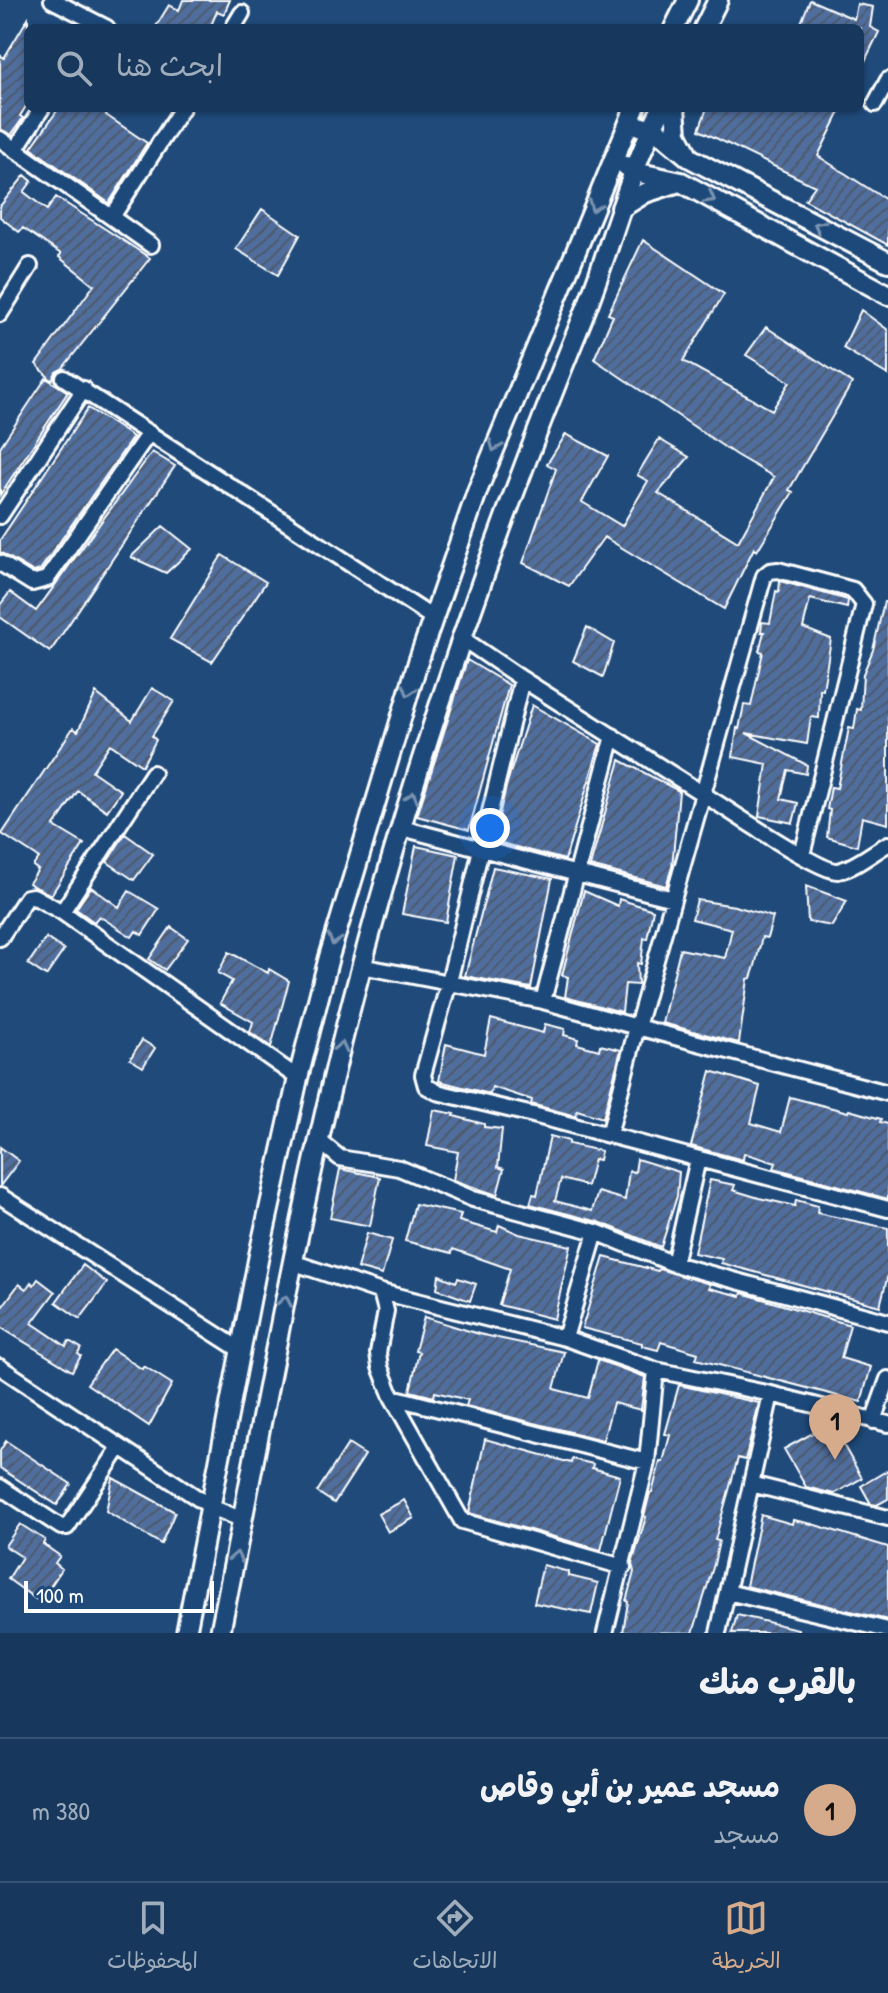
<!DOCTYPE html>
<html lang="ar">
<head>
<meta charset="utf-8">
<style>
  :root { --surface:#17385c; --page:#244365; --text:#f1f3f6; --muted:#9eacbb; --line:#365272; --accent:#d6ab8b }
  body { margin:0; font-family:"Patrick Hand","Playpen Sans Arabic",sans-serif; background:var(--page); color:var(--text); direction:rtl }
  .scale { position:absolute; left:24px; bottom:20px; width:190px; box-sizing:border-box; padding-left:8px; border:4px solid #fff; border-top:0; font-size:22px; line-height:28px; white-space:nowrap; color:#fff; -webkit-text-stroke:6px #1f4a7a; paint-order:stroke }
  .you { position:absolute; left:490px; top:828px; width:28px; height:28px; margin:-20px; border:6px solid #fff; border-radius:50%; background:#1a73e8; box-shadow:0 0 0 12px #1a73e833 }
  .badge { display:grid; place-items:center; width:52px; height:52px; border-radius:50%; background:var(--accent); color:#111; font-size:26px; font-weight:700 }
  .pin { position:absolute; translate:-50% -66px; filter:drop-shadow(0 2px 4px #0008) }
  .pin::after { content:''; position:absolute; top:42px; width:28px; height:24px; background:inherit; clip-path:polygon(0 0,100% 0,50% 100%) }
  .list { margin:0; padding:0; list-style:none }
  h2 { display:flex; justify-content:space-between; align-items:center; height:104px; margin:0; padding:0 32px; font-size:34px }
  h2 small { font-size:26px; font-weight:400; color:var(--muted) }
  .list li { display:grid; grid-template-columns:52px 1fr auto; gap:24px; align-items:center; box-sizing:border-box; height:144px; padding:0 32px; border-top:2px solid var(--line) }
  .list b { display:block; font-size:30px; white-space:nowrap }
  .list p { margin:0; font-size:26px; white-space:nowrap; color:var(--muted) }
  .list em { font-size:26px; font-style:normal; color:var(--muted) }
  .icon { flex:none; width:44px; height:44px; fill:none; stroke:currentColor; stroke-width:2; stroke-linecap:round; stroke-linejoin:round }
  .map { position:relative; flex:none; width:888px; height:1633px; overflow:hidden; direction:ltr }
  .search { position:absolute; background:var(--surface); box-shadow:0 2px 6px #0004; left:24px; right:24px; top:24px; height:88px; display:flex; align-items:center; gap:20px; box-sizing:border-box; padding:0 28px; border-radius:12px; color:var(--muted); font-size:30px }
  .sheet { height:248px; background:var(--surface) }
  nav { display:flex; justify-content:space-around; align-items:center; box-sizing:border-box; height:112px; border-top:2px solid var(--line); background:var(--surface); font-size:22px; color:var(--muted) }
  nav a { display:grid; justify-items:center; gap:4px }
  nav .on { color:var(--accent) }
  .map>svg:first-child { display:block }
</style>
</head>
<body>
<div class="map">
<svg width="888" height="1633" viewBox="0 0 888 1633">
  <defs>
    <pattern id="building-hatch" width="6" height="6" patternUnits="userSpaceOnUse" patternTransform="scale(2)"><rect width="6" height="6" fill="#506e9e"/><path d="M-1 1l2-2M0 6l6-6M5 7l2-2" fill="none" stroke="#4e5a6d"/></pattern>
  </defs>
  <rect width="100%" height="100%" fill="#1f4a7a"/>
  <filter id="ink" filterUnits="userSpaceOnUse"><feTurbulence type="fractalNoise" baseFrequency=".0125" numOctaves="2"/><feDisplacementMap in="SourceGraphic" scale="16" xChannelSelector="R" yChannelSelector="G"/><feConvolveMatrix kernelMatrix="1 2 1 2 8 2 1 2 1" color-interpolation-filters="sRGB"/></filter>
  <g filter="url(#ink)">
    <path fill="url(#building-hatch)" stroke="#fff" stroke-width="2" d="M183,0H230L224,14L217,11L210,28H155L169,5L179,10Z
      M810,0L854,19L857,4L873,7L870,27L879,32L860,71V28H799Z
      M28,18V103L20,116L23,118L11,135L0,129V55L4,58Z
      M59,108H111L106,115L147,143L109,203L31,148Z
      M707,108H842L818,156L888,201V245L805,200L815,186L699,130Z
      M25,175L32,181L24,192L47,210L56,197L150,258L62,369L56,372L52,381L36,364L94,285L59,257L61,254L23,228L19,232L0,217V206Z
      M262,209L300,235L278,275L236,249Z
      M643,240L724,294L683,361L772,410L790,382L746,355L766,327L852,383L789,490L793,492L757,551L754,548L724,609L604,537L569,586L523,563L556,469L547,464L566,434L608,456L582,502L622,526L648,481L637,475L659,439L689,457L658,493L738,542L774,477L736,455L594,359L613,316L608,314Z
      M861,310L888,330V375L843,348Z
      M46,378L68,392L0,495V447Z
      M88,408L133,437L40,570L34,572L0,552V540Z
      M152,452L175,466L50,652L0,617V605L10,592L36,611Z
      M163,526L192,549L166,573L131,557Z
      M222,555L266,582L212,662L170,639Z
      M780,581L848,600L847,608L810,599L803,628L831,639L823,690L820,689L819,718L811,717L807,744L746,733L807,765L806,774L788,770L784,786L781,799L798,803L793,823L759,816L767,764L733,757L737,728L739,729L744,705L751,706L763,652L759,651L764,632H761L762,622L770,623L776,591L779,592Z
      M884,602H888V824L862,817L857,846L827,837L830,810L827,809L831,787L837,788L849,728L854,729L857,709L861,710L863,674L873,650Z
      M587,627L614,643L603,677L573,661Z
      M467,660L509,685L469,830L417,816Z
      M152,688L174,701L152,736L156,740L142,766L110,744L92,771L121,791L107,811L78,791L54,826L84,844L51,895L33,886L29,883L38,870L33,866L39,858L2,834L73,728L78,731L96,693L132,721Z
      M532,705L600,744L565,860L493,841L507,783Z
      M620,760L679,791L672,867L666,886L590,866Z
      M125,834L153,854L134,880L107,862Z
      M416,846L458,855L446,922L402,914Z
      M493,867L552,879L531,988L465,976Z
      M806,886L847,901L832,926L808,922Z
      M91,887L119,907L129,891L159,909L142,935L136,931L132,937L99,916L94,922L76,909Z
      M584,891L618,906L619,899L653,910L647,939L644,938L641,964L637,963L638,985L625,984L622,1012L565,997L568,977L562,975Z
      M697,900L735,906L773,917L767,938L762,937L755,966L751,978L748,979L739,1043L662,1023L680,949L725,958L732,929L692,919Z
      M171,927L188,939L165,970L149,959Z
      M46,938L64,950L46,976L28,964Z
      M229,952L268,973L269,969L289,981L271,1047L250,1032L253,1022L220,1003L232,981L218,973Z
      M491,1019L543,1033L545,1024L565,1029L564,1035L578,1039L577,1044L599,1050L600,1045L621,1050L603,1118L577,1110L576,1116L531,1104L532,1100L492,1087L490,1094L439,1081L446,1044L484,1054Z
      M142,1040L155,1048L143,1067L130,1059Z
      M711,1071L760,1086L751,1123L781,1132L790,1097L848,1112L849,1110L881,1119L880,1122L888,1124V1199L774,1168L776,1163L744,1153L743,1160L691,1146Z
      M434,1110L455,1114L454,1116L484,1124V1127L502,1129L498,1167L504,1169L497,1195L453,1180L458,1152L427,1146Z
      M550,1136L569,1141V1144L601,1151L599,1160L594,1159L587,1186L561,1179L555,1201L592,1211L598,1192L625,1200L629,1171L635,1172L637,1159L679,1172L677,1196L661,1247L599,1222L530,1204L533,1194L537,1195Z
      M0,1147L19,1161L0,1186Z
      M340,1169L380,1177L370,1226L330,1218Z
      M710,1180L735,1185L733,1190L759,1198L795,1206L796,1200L818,1206L817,1213L888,1228V1275L880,1306L721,1263L722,1259L694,1253Z
      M415,1204L461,1214L459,1221L497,1232L499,1225L519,1234L571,1246L554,1319L499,1305L510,1269L453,1249L452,1253L405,1241Z
      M367,1233L392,1240L382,1275L357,1268Z
      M604,1257L658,1271L659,1269L710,1284L709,1288L741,1296L742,1293L850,1325L841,1358L871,1367L861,1402L696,1359L698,1353L661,1342L658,1350L642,1346V1343L582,1328Z
      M83,1265L107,1283L80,1319L56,1302Z
      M439,1275L456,1282L458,1278L476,1284L470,1301L437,1289Z
      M38,1279L55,1292L32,1323L66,1346L69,1341L81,1348L78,1354L81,1356L72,1371L0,1327V1310L19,1284L26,1289L31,1282L34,1285Z
      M424,1317L479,1334L564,1352L554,1389L588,1398L598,1360L645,1377L641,1410L613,1403L603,1440L466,1406L468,1400L435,1392L434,1397L410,1391L419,1352L415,1351Z
      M112,1349L142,1369L144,1366L172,1384L149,1426L87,1384Z
      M679,1385L759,1403L751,1437L745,1460L738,1458L715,1540L719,1541L714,1564L693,1633L623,1632L628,1602L626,1601L634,1572L632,1564L646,1517L644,1516L650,1493H652L660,1462H663L670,1435L665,1434Z
      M831,1423L862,1478L834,1494L806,1487L784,1449Z
      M485,1439L571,1463L572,1459L593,1464L592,1468L620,1476L601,1550L469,1513Z
      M6,1441L71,1484L57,1505L0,1468V1451Z
      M348,1444L365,1455L334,1503L317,1492Z
      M888,1470V1499L877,1505L871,1504L861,1486Z
      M113,1478L175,1512L161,1544L106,1511Z
      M404,1500L414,1518L388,1532L378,1514Z
      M761,1515L792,1524L793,1520L812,1524L888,1547V1620L746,1586Z
      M20,1524L45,1540L43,1544L60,1556L55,1563L62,1569L40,1602L8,1579L22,1557L5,1546Z
      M543,1565L569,1572V1576L598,1583L591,1614L534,1603Z
      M737,1615L798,1629V1633H732Z"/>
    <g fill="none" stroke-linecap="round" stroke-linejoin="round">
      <defs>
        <path id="minor" d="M52,0L107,28
          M233,28L242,13
          M875,104L888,80
          M0,139L151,245
          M15,150L42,108
          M112,217L182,108
          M0,314L30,266
          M64,378L433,618
          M0,516L84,389
          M0,563L32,583L47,579L149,433
          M522,679L449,982L423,1075L426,1086L437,1092L533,1115L888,1209
          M402,828L673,899
          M802,855L864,604L853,590L778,570L770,571L764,576L703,794C724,807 821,873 838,871C855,868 873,852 888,844
          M62,912L153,773
          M0,938L27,897L33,896L62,912L298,1078
          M361,966L543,1001L637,1027L703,794L522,679L460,637
          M543,1001L613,736
          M609,1135L637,1027L888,1093
          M318,1140L340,1158L399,1168L473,1199L596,1232L674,1264L888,1322
          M0,1196L242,1351
          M292,1262L381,1292L565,1338L656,1370L771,1394L888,1424
          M674,1264L698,1159
          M381,1292L386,1311L378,1353L380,1367L392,1397L462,1521L623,1567
          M565,1338L596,1232
          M0,1367L211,1507L243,1520
          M392,1397L647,1462
          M873,1421L888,1379
          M751,1484L888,1518
          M0,1487L61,1527H67L120,1447
          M727,1592L888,1630
          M605,1633L647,1462L656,1370
          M718,1633L771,1394"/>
        <path id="major" d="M674,28L688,0
          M704,28L718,0
          M675,108L677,134L686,151
          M639,126L660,133L690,158L888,262
          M626,166L635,172L681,182L888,295
          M621,208L645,193L676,183
          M186,1633L259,1255L298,1078L329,957L418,662L478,489L635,108
          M220,1633C265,1411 302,1187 361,968C420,746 496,530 583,317C611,248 627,175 662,108"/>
      </defs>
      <use href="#minor" stroke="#fff" stroke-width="20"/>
      <use href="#major" stroke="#fff" stroke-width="24"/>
      <use href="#minor" stroke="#1f4a7a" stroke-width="14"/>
      <use href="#major" stroke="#1f4a7a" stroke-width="18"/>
    </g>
    <defs><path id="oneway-chevron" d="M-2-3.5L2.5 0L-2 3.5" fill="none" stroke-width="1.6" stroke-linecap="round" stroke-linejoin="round" transform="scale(2)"/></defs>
    <g stroke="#7992af">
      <use href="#oneway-chevron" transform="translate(710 198) rotate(29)"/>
      <use href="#oneway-chevron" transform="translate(594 206) rotate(112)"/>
      <use href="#oneway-chevron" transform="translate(819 226) rotate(-152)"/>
      <use href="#oneway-chevron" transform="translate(495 446) rotate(112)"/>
      <use href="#oneway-chevron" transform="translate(409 691) rotate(107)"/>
      <use href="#oneway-chevron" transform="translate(412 797) rotate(-73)"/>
      <use href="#oneway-chevron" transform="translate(334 940) rotate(107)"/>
      <use href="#oneway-chevron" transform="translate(341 1047) rotate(-76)"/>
      <use href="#oneway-chevron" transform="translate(285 1301) rotate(-80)"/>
      <use href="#oneway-chevron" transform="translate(236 1557) rotate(-79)"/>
    </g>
  </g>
</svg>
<div class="scale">100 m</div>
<div class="you"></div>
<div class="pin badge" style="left:835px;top:1460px">1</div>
<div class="search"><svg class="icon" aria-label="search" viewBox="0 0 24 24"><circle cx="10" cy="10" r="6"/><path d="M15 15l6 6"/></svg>ابحث هنا</div>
</div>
<section class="sheet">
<h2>بالقرب منك<small></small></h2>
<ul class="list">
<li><span class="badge">1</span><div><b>مسجد عمير بن أبي وقاص</b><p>مسجد</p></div><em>380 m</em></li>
</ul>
</section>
<nav>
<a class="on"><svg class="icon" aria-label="map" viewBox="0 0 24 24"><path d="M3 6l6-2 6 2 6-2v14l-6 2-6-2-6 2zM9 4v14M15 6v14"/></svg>الخريطة</a>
<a><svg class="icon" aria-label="directions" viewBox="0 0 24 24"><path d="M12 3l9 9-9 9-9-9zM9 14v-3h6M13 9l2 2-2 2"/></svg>الاتجاهات</a>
<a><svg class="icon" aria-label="saved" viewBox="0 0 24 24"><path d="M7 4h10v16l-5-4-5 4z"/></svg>المحفوظات</a>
</nav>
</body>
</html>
